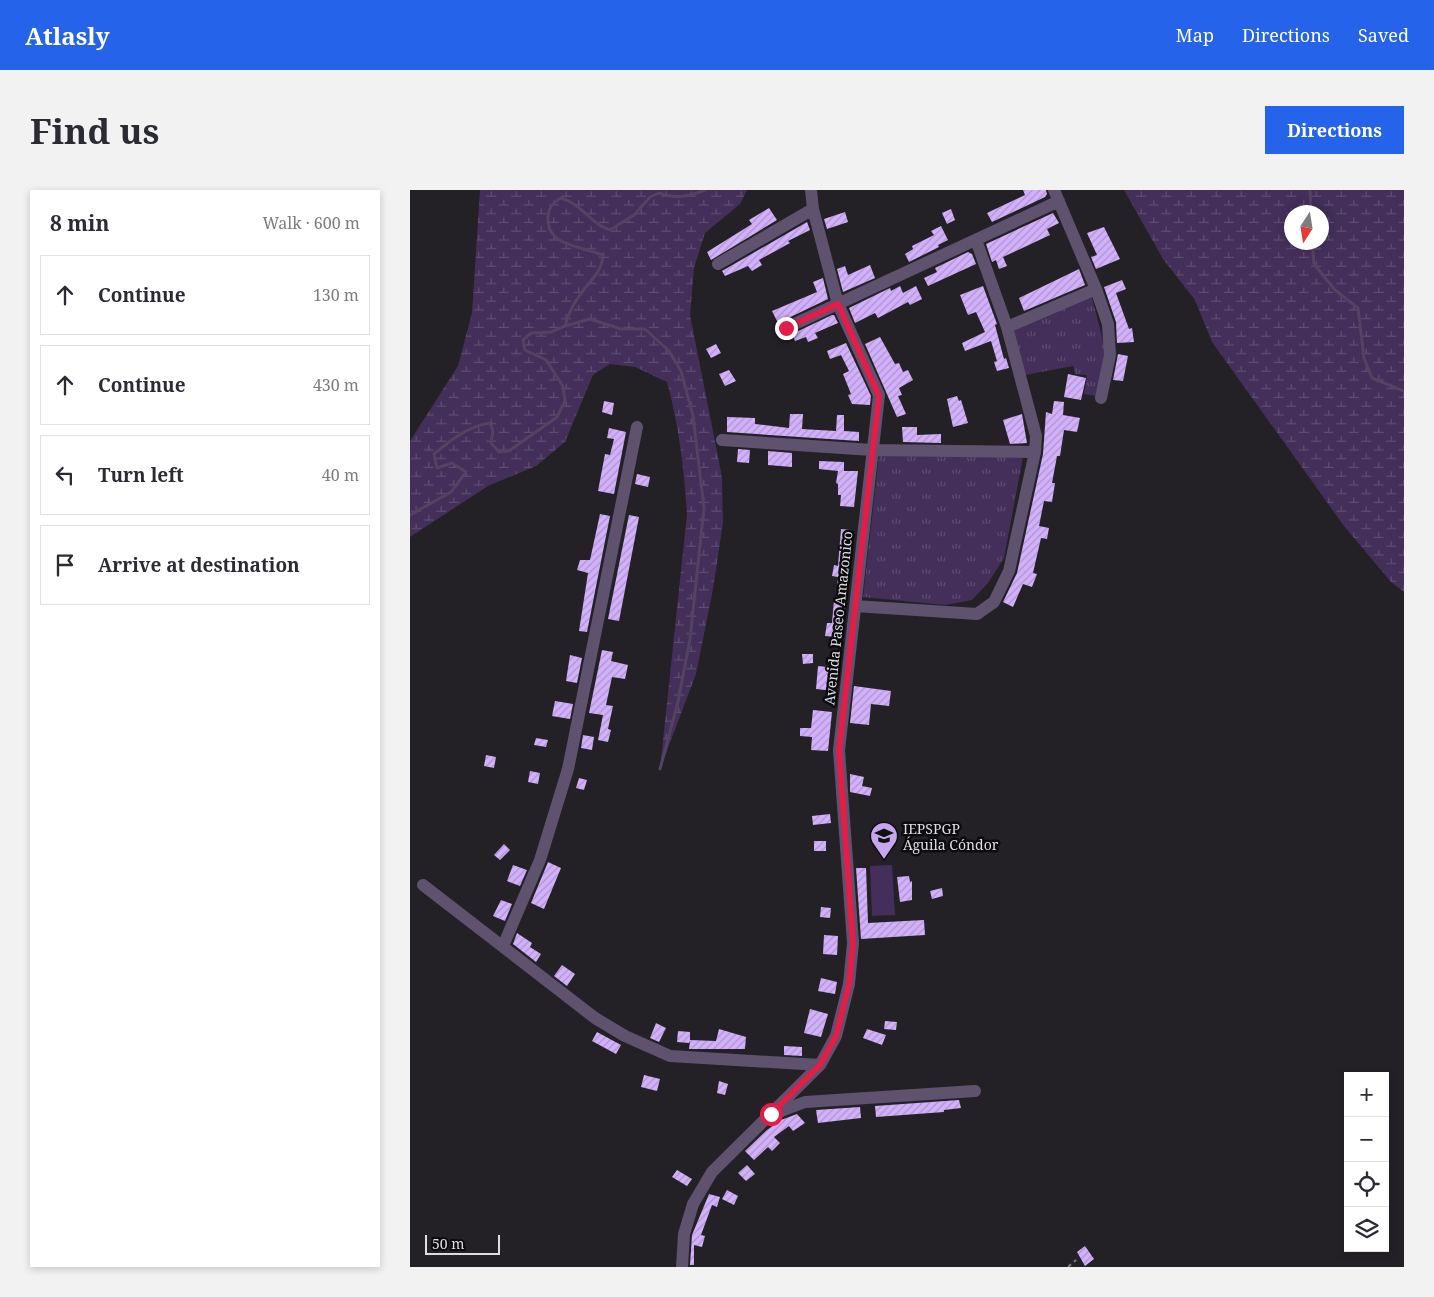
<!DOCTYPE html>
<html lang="en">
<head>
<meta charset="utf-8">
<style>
  :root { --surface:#fff; --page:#f2f2f3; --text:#2b2b33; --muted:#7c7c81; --line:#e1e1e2; --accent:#2563eb }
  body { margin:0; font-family:"Noto Serif",serif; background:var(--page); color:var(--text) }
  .controls { position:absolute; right:15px; bottom:15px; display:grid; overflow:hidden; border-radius:0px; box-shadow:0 2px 8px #0003 }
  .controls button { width:45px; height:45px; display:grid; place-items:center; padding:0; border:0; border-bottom:1px solid var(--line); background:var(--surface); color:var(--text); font:25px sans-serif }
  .compass { position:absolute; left:874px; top:15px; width:45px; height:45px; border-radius:50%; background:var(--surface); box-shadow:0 2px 8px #0003; rotate:192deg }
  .scale { position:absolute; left:15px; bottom:12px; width:75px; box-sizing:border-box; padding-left:5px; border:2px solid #dfdde1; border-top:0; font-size:14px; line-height:18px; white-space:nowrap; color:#dfdde1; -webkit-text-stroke:4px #0c0b0e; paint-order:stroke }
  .stop { position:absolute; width:15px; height:15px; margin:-11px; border:4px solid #e11d48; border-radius:50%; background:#fff }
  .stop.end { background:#e11d48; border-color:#fff; box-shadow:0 1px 5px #0008 }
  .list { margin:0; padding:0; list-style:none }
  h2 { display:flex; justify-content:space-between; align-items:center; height:65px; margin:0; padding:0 20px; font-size:21px }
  h2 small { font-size:16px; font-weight:400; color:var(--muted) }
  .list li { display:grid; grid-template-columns:32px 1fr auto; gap:15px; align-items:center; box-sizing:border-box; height:80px; margin:0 10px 10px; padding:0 10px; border:1px solid var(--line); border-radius:0px }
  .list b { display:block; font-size:19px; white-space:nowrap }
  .list em { font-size:16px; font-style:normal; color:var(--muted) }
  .icon { flex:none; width:28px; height:28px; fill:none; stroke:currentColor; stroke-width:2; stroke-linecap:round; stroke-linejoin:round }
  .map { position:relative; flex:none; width:994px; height:1077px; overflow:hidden; border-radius:0px }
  header { display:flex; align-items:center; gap:30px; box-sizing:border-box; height:70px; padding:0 25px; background:var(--accent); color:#fff }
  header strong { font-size:24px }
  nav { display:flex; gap:28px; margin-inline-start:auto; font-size:18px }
  .intro { display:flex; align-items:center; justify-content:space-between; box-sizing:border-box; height:120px; padding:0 30px }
  h1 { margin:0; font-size:35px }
  .button { padding:12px 22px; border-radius:0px; background:var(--accent); color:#fff; font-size:18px; font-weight:700 }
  main { display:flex; gap:30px; padding:0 30px }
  aside { flex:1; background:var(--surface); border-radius:0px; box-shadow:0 2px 8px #0003 }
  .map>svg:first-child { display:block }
</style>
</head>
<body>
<header>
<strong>Atlasly</strong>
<nav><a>Map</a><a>Directions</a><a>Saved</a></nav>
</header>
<div class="intro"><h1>Find us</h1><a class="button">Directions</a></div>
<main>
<aside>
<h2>8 min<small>Walk · 600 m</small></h2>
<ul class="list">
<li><svg class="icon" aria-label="ahead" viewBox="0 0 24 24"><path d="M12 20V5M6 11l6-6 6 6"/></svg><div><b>Continue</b></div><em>130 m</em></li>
<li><svg class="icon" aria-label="ahead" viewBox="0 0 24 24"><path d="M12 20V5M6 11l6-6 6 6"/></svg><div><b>Continue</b></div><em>430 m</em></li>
<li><svg class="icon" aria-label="left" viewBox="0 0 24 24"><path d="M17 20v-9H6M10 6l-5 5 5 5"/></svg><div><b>Turn left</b></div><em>40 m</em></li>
<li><svg class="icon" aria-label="arrive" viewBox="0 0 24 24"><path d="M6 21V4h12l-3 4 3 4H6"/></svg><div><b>Arrive at destination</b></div></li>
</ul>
</aside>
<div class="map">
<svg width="994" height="1077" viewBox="0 0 994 1077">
  <defs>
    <pattern id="grass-tufts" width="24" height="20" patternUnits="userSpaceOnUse" patternTransform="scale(1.25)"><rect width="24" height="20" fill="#432f59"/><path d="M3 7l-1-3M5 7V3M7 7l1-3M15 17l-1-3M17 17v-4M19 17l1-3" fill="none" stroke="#5e4d71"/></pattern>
    <pattern id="wetland-marsh" width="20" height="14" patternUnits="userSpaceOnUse" patternTransform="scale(1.25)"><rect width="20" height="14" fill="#432f59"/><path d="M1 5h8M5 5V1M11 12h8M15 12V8" fill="none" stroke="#5e4d71"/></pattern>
    <pattern id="building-hatch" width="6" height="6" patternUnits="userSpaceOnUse" patternTransform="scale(1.25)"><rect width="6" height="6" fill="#d2b0fb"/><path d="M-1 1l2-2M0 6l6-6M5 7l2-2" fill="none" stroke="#ae94cd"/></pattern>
  </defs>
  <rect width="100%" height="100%" fill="#232126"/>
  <path fill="url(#grass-tufts)" d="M681,104L696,162L688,206L674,204L677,185L665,184L663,176L615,185L603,144L605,139Z
    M469,265L613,267L594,368L578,393L562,410L535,415L453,407Z"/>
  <path fill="url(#wetland-marsh)" fill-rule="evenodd" d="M70,0H337L330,14L295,43L284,78L280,125L312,287L313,333L303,399L286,484L250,579L277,324C274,280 269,235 257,192L225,177L200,174L183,185L155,252L126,276L78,296L0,347V251L48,176L62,123Z
    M714,0H994V402L981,392L934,336L802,152L785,110L753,69ZM882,22H912V52H882Z"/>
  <path fill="#432f59" d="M482,675L485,725L462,726L460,676Z"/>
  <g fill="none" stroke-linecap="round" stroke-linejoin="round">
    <path stroke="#544263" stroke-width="3" d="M900,0L901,22
      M902,52L904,74L925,100L948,118L954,168L962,188L994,201
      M155,136L180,129L211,139H235L259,161L271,181L283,226L294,318L280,449L268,512L250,579
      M0,325L41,302L56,282L42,273L27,278L24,264C41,250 58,236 80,233L83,241L81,253L89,262L99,261L147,227L155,211L153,196L136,170L115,160L113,150L121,143L141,142L155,136C158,125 162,115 170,105C179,91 192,83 193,65C173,57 138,56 138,30C137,19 142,13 151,8C173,15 182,35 200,40L224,25L240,7L249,3C267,9 277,7 295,0"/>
  </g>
  <path fill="url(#building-hatch)" d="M613,0H636L637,4L635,7L582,32L577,23L615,5Z
    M359,18L367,30L301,70L297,62L342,34L339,30Z
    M541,19L545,30L537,34L532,23Z
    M435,22L438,32L417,39L414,29Z
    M643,23L649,33L637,39L640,45L593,67L597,76L589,79L586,70L582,72L576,54Z
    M397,32L400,40L378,51L380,53L349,70L352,75L342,81L338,76L315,86L312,81Z
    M531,36L538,50L528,55L529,57L499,72L495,64L503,59L502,56L524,45L521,41Z
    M694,37L710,69L686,79L681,67L687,65L677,43Z
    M558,62L562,64L566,74L518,96L514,88L527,82L525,78Z
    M460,75L465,88L433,102L427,79L435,76L438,85Z
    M669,79L675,95L614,121L609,108Z
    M413,88L418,109L368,133L362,121L407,102L403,92Z
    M712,90L716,99L706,103L719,139L722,138L724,152L707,153L706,132L694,97Z
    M490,96L493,103L506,96L512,109L500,115L498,112L468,128L465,123L445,133L439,118L480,98L481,101Z
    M573,96L587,134L585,135L594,169L596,168L599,178L587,181L584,172L587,171L581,151L555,161L552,153L575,142L566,122L558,125L550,105Z
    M422,125H424L428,133L405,143L408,148L398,152L396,147L385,151L382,144Z
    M470,147L485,174L489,173L493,182L498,180L503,190L489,198L492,205L488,206L496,224L487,227L455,154Z
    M436,153L461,206L460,215L442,214L438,205L441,204L433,184L439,181L431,165L420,169L417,161Z
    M306,154L311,163L301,168L296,159Z
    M708,164L718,166L713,191L703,190Z
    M319,180L326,191L315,196L309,184Z
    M658,184L676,188L671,210L654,207Z
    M547,206L549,211L551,210L558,233L543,237L537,209Z
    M194,211L204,213L202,225L192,222Z
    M644,211L654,212L653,225L670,228L667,242L654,240L650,266H647L642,293H645L642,312L634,311L629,336L639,338L637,349L631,348L623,383L627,384L622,397L613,394L603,417L593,412L607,383L633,264L636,222L642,224Z
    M380,224H393L392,239L426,241L427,225H434V241L449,242V251L317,242V227L345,228V234L379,238Z
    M612,224L617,253L600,254L593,230Z
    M492,237H507V245L531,244V253L493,252Z
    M199,238L216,242L204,304L188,301L195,264L200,265L204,249L197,248Z
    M328,259L340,260L339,273L327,272Z
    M358,261L382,263V277L358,275Z
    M409,271L434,272V281H448L444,317L430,316L431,305H428V294L426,293L428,281L409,279Z
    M227,284L240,287L238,297L225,294Z
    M190,324L200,326L177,442L169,441L178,383L167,380L170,370H180Z
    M219,325L229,327L209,431L198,429Z
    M431,339L442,340L434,427H430L428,447L415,446L417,433H422L424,410H426L428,387L422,386L424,375L428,376Z
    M192,460L203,462L201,471L218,475L215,489L202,487L196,515L203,516L198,539L201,540L198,552L188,550L193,525L179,523Z
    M392,464H403V473L393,474Z
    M160,465L172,468L167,493L156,491Z
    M408,476L426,478L424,501L406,499Z
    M444,496L481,501L479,516L461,514L459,535L440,533Z
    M145,511L163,514L160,529L142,526Z
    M403,520L422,522L418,561L401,560L402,547L390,546V538H401Z
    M173,545L184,547L182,560L171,558Z
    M126,548L138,550L136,557L124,555Z
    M76,565L86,567L84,578L74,576Z
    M120,581L130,583L128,594L118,592Z
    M440,584L454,587L452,596L462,598L460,606L440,602Z
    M169,588L177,590L174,600L166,598Z
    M420,624L421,633L403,635L402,626Z
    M404,651H416V661H404Z
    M94,654L100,660L90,670L84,665Z
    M138,672L151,678L134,719L121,713Z
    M103,675L117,680L110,696L97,691Z
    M446,678H456L458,733L514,730L515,745L451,749Z
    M499,686L500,692L502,691V710L490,712L487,687Z
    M532,698L533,706L522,709L520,701Z
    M91,710L102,714L95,731L83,726Z
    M411,717L421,718L420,728L410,727Z
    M107,743L122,753L120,757L131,764L126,772L103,754Z
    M414,745L428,746L427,765L413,764Z
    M152,775L165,784L157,796L144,786Z
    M411,788L427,792L425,804L408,801Z
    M400,819L418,824L411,847L394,843Z
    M475,831L487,832L486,840L474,839Z
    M246,833L256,838L249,852L240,848Z
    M309,839L336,847L335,859H279L280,851L279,853L267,852L268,841L280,842V850L306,851Z
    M457,839L476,845L472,855L453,848Z
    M187,842L211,855L206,864L182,851Z
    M374,856L392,857V866L374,865Z
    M234,885L250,889L247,901L231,897Z
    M309,891L318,894L315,905L307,903Z
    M549,910L551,918L534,920V922L466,927L465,916Z
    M450,917L451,928L408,933L406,920Z
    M387,924L395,933L383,941L379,936L364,947L370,953L362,961L358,957L344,970L335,961L357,940L371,930Z
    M337,975L345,984L336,991L328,983Z
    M267,980L282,989L277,996L262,987Z
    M317,1000L328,1006L324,1015L312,1009Z
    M299,1004L310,1007L307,1017L302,1015L291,1045L295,1046L292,1057L284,1055V1075H280L282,1045Z
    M675,1056L684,1069L675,1076L667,1062Z"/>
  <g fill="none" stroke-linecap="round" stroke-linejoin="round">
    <path stroke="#817f83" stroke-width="2" stroke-dasharray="4 4" stroke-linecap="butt" d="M658,1077L666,1070"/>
    <path stroke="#5f526f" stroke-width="12" d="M644,0L686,99L698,134L700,165L691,208
      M308,74L403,19
      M597,137L686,99
      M376,138L649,11
      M312,250L462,260L625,262
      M445,416L567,424L584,412L599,381L625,262L626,246L597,137L566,50
      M13,695L185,828L215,846L260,866L410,875
      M93,756L130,670L158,579L227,237
      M366,923L395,912L565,901
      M272,1077L274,1044L283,1014L302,982L410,875L426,846L439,794L443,753L429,560L469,205L428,114L403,19L401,0"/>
  </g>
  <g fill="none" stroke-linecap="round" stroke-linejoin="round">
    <path stroke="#e11d48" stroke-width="6" d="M361,924L410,875L426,846L439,794L443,753L429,560L469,206L428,114L376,138"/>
  </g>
  <defs>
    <symbol id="school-pin" viewBox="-11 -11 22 30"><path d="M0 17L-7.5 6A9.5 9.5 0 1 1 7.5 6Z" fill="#c7a6ef" stroke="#0c0b0e"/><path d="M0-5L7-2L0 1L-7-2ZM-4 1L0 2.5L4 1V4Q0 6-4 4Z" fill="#111"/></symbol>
  </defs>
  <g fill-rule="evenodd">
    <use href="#school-pin" x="458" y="630" width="32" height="43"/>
  </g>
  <g text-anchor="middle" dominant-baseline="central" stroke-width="5" stroke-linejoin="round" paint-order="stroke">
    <g font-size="14" fill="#dfdde1" stroke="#0c0b0e">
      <text transform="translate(428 428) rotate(-84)">Avenida Paseo Amazonico</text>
    </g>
    <g font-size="14" fill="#dfdde1" stroke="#0c0b0e" text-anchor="start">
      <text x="493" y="638">IEPSPGP<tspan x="493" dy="16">Águila Cóndor</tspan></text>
    </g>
  </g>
</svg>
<div class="controls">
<button>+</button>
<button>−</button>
<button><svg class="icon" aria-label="locate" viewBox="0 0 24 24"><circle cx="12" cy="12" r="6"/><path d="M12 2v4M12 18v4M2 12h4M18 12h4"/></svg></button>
<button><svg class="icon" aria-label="layers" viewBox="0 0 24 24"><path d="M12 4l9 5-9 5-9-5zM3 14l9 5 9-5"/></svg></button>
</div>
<svg class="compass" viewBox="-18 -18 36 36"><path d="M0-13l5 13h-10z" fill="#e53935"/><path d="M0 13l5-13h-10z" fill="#7c7c81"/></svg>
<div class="scale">50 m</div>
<div class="stop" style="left:361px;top:924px"></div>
<div class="stop end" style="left:376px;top:138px"></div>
</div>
</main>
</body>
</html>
